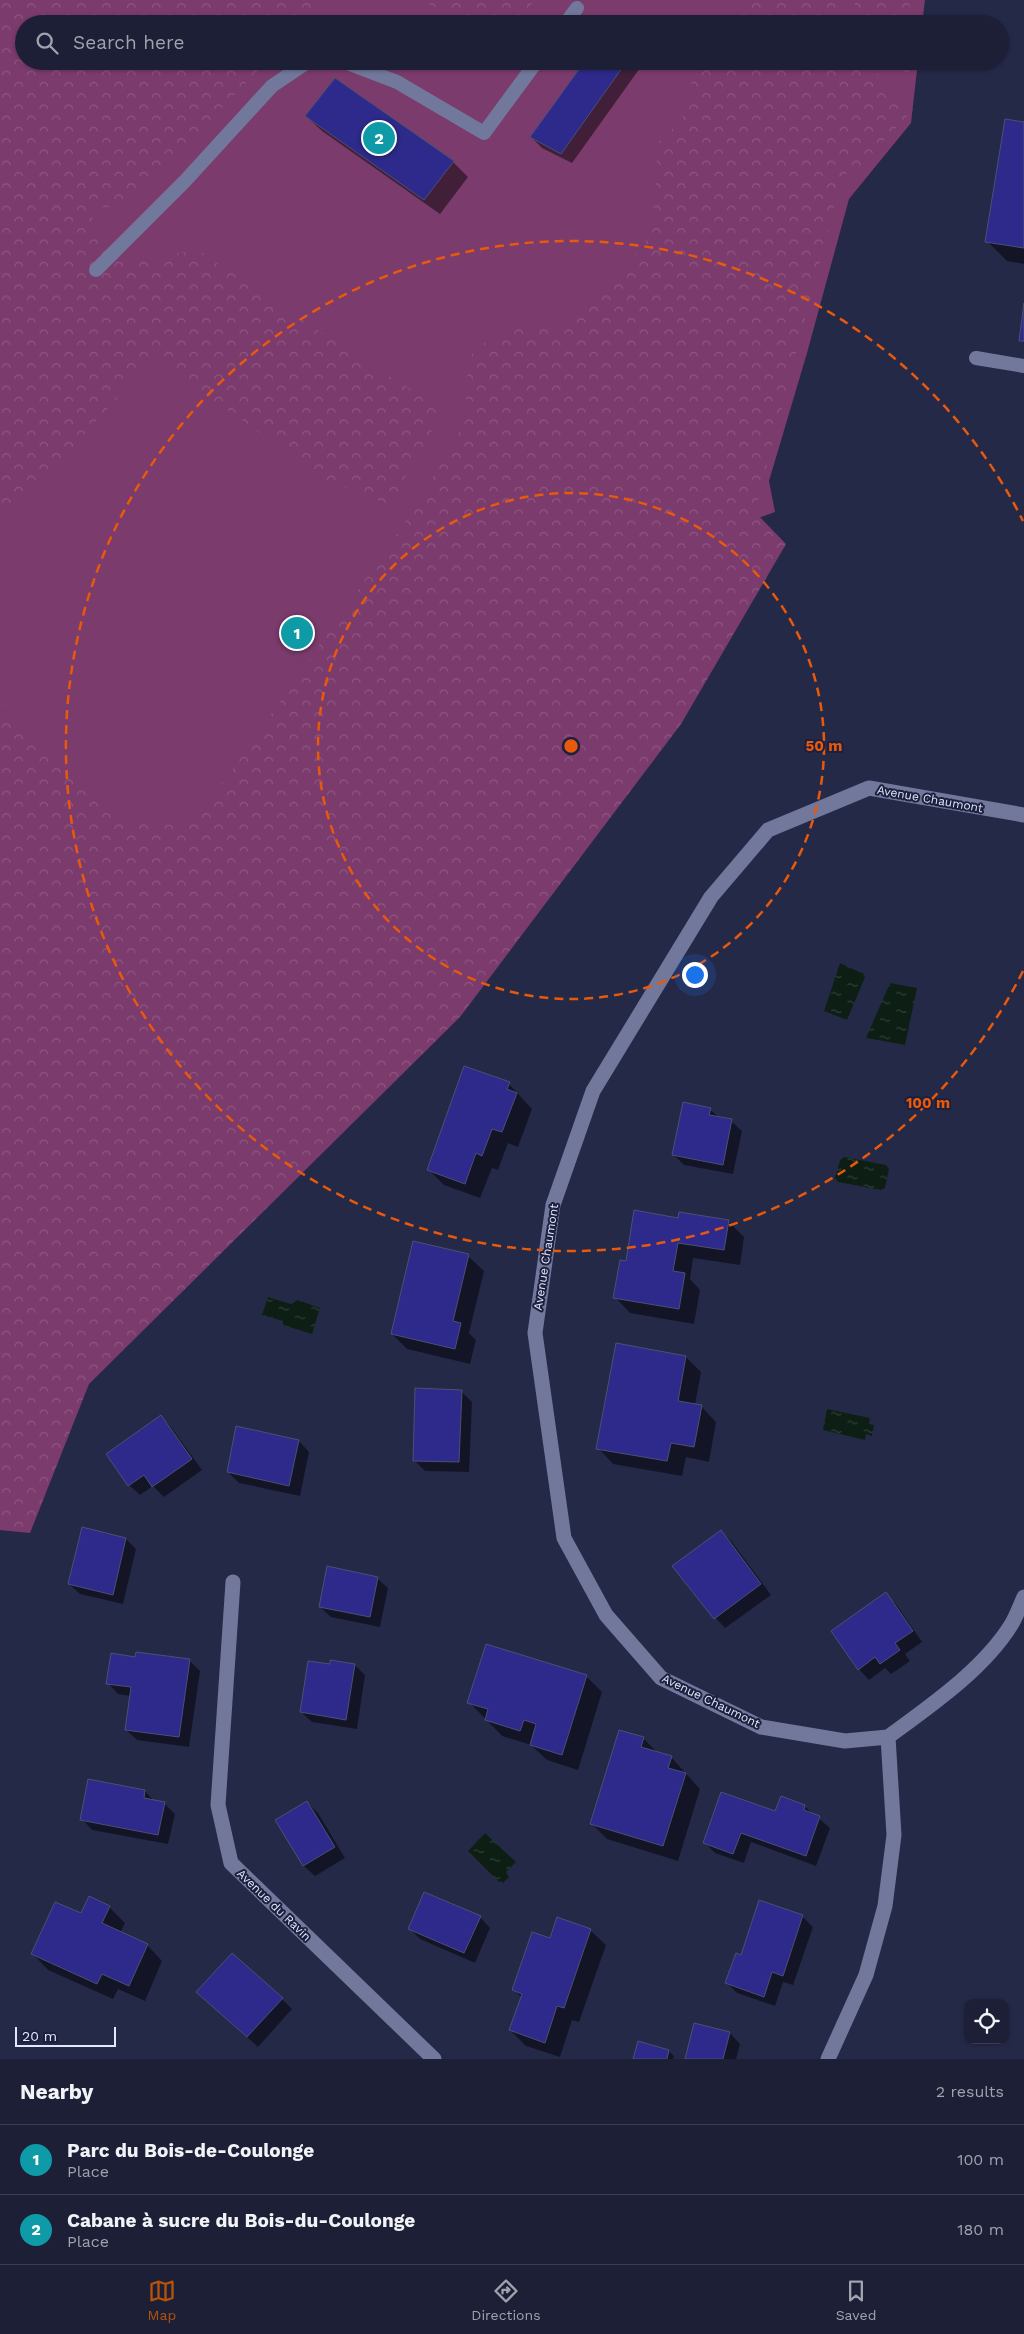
<!DOCTYPE html>
<html lang="en">
<head>
<meta charset="utf-8">
<style>
  :root { --surface:#1c1f36; --page:#292c42; --text:#f1f3f6; --muted:#a0a2ad; --line:#3a3d51; --accent:#b45309 }
  body { margin:0; font-family:"Work Sans",sans-serif; background:var(--page); color:var(--text) }
  .controls { position:absolute; right:15px; bottom:15px; display:grid; overflow:hidden; border-radius:10px; box-shadow:0 1px 4px #0004 }
  .controls button { width:45px; height:45px; display:grid; place-items:center; padding:0; border:0; border-bottom:1px solid var(--line); background:var(--surface); color:var(--text); font:25px sans-serif }
  .scale { position:absolute; left:15px; bottom:12px; width:101px; box-sizing:border-box; padding-left:5px; border:2px solid #e3e7fb; border-top:0; font-size:14px; line-height:18px; white-space:nowrap; color:#e3e7fb; -webkit-text-stroke:4px #1c1f3d; paint-order:stroke }
  .you { position:absolute; left:694px; top:974px; width:18px; height:18px; margin:-12px; border:4px solid #fff; border-radius:50%; background:#1a73e8; box-shadow:0 0 0 8px #1a73e833 }
  .badge { display:grid; place-items:center; width:32px; height:32px; border-radius:50%; background:var(--accent); color:#fff; font-size:16px; font-weight:700 }
  .pin { position:absolute; translate:-50% -50%; border:2px solid #fff; box-shadow:0 1px 5px #0006 }
  .list { margin:0; padding:0; list-style:none }
  h2 { display:flex; justify-content:space-between; align-items:center; height:65px; margin:0; padding:0 20px; font-size:21px }
  h2 small { font-size:16px; font-weight:400; color:var(--muted) }
  .list li { display:grid; grid-template-columns:32px 1fr auto; gap:15px; align-items:center; box-sizing:border-box; height:70px; padding:0 20px; border-top:1px solid var(--line) }
  .list b { display:block; font-size:19px; white-space:nowrap }
  .list p { margin:0; font-size:16px; white-space:nowrap; color:var(--muted) }
  .list em { font-size:16px; font-style:normal; color:var(--muted) }
  .icon { flex:none; width:28px; height:28px; fill:none; stroke:currentColor; stroke-width:2; stroke-linecap:round; stroke-linejoin:round }
  .map { position:relative; flex:none; width:1024px; height:2059px; overflow:hidden }
  .search { position:absolute; background:var(--surface); box-shadow:0 1px 4px #0004; left:15px; right:15px; top:15px; height:55px; display:flex; align-items:center; gap:12px; box-sizing:border-box; padding:0 18px; border-radius:28px; color:var(--muted); font-size:19px }
  .sheet { height:205px; background:var(--surface) }
  nav { display:flex; justify-content:space-around; align-items:center; box-sizing:border-box; height:70px; border-top:1px solid var(--line); background:var(--surface); font-size:14px; color:var(--muted) }
  nav a { display:grid; justify-items:center; gap:2px }
  nav .on { color:var(--accent) }
  .map>svg:first-child { display:block }
</style>
</head>
<body>
<div class="map">
<svg width="1024" height="2059" viewBox="0 0 1024 2059">
  <defs>
    <pattern id="forest-crowns" width="20" height="18" patternUnits="userSpaceOnUse" patternTransform="scale(1.25)"><rect width="20" height="18" fill="#7b3b6c"/><path d="M2 6a3 3 0 1 1 6 0M12 15a3 3 0 1 1 6 0" fill="none" stroke="#8e5782"/></pattern>
    <pattern id="water-ripples" width="26" height="14" patternUnits="userSpaceOnUse" patternTransform="scale(1.25)"><rect width="26" height="14" fill="#0d1f14"/><path d="M2 4q2-2 4 0t4 0M15 11q2-2 4 0t4 0" fill="none" stroke="#304037"/></pattern>
  </defs>
  <rect width="100%" height="100%" fill="#252948"/>
  <path fill="#7b3b6c" d="M0,0H925L922,24H24V61H918L911,123L849,199L807,353L769,481L775,512L683,546L0,1216Z"/>
  <path fill="url(#forest-crowns)" d="M0,0H329L304,24H24V61H267L129,205L87,209L120,261L198,250L361,359L444,409L390,505L326,480L155,358L141,371L37,488L0,525Z
    M421,0H536L510,24H470Z
    M747,0H835L837,24H716Z
    M854,0H909L911,24H859Z
    M697,61H864L870,67L869,61H915L917,73L872,68L913,110L861,165L842,176L755,512L786,544L681,724L460,1017L89,1384L30,1533L0,1530V702L126,823L179,825L226,779L413,511L469,415L464,390L473,350L513,323H563L610,284L652,234L658,142L682,120Z"/>
  <path fill="url(#water-ripples)" d="M840,963L866,975L847,1020L824,1011Z
    M890,983L917,988L905,1045L866,1038Z
    M844,1157L886,1165L889,1169L885,1188L881,1190L838,1182L835,1178L840,1160Z
    M268,1297L291,1304L298,1300L320,1308L312,1334L283,1325V1321L262,1315Z
    M827,1409L870,1418L869,1424L874,1425L872,1436L866,1434L865,1440L823,1430Z
    M485,1833L516,1862L506,1872L509,1877L503,1883L501,1881L499,1882L468,1851Z"/>
  <path fill="#0007" d="M586,61H645L572,163L542,148L531,137Z
    M306,116L453,162L468,177L440,214L322,131Z
    M1024,123V264L1007,261L987,241Z
    M509,1084L532,1109L518,1147L508,1143L498,1170L492,1168L480,1198L444,1185L429,1170Z
    M710,1109L719,1118L731,1121L742,1131L733,1174L684,1165L673,1154Z
    M679,1219L729,1222L744,1237L740,1265L693,1258L690,1279L700,1290L694,1324L630,1313L615,1297L627,1262Z
    M468,1256L484,1271L469,1333L476,1340L470,1364L407,1349L392,1334Z
    M686,1357L701,1372L695,1405L701,1406L716,1422L709,1462L686,1457L682,1476L613,1464L598,1448Z
    M461,1391L472,1402L469,1472L425,1471L414,1460Z
    M161,1416L171,1427L202,1470L164,1497L153,1486L140,1495L129,1485Z
    M299,1441L309,1452L300,1496L239,1483L228,1472Z
    M721,1531L732,1542L771,1595L725,1628L692,1592L674,1566Z
    M126,1539L136,1549L123,1604L80,1594L69,1584Z
    M377,1578L388,1588L380,1627L331,1617L320,1607Z
    M885,1594L896,1604L922,1642L905,1654L910,1661L891,1674L885,1668L869,1680L859,1669Z
    M136,1658L189,1660L200,1671L189,1747L137,1740L126,1730L131,1696L118,1694L108,1683Z
    M355,1665L365,1675L357,1729L312,1722L301,1712L331,1666Z
    M586,1676L602,1692L578,1770L547,1760L531,1745L502,1736L469,1702Z
    M643,1738L658,1753L671,1757L700,1789L678,1861L607,1839L591,1823Z
    M145,1791L154,1801L164,1803L175,1814L168,1844L92,1830L82,1819Z
    M307,1802L318,1813L345,1858L315,1876L304,1866L277,1820Z
    M804,1806L830,1828L816,1866L751,1842L744,1863L715,1853L704,1842L776,1813Z
    M109,1907L125,1923L120,1933L147,1945L162,1961L145,2001L118,1989L113,1999L48,1970L33,1954L81,1915Z
    M802,1916L813,1927L793,1985L783,1982L775,2006L737,1993L727,1983L742,1956Z
    M480,1917L490,1928L475,1963L420,1939L409,1928Z
    M590,1930L606,1945L579,2022L572,2020L560,2057L526,2046L510,2030L522,1998L514,1990L551,1940Z
    M282,1999L292,2009L258,2047L208,2002Z
    M730,2033L740,2044L736,2059H686Z
    M669,2051L674,2056L673,2059H634Z"/>
  <path fill="#2d2a8b" stroke="#4b5072" d="M585,61H627L561,154L530,137Z
    M335,78L454,161L424,200L305,116Z
    M1005,119L1024,122V248L985,242Z
    M1024,303V341H1019Z
    M464,1066L510,1082L507,1089L517,1093L502,1132L492,1129L482,1156L476,1153L465,1184L427,1170Z
    M683,1102L711,1108L709,1115L732,1119L723,1165L672,1155Z
    M634,1210L678,1218L679,1212L729,1220L724,1250L678,1243L673,1271L685,1273L679,1309L613,1298L620,1260L626,1261Z
    M413,1241L469,1254L453,1321L461,1323L455,1349L391,1334Z
    M616,1343L686,1356L678,1401L702,1405L694,1447L671,1443L667,1461L596,1449Z
    M415,1388L462,1390L459,1462L413,1461Z
    M161,1415L192,1459L152,1487L144,1475L128,1486L106,1454Z
    M236,1426L299,1440L289,1486L227,1472Z
    M82,1527L126,1538L113,1595L68,1584Z
    M721,1530L761,1584L714,1619L672,1566Z
    M327,1566L378,1577L370,1617L319,1607Z
    M886,1592L913,1631L895,1643L900,1650L880,1664L875,1657L858,1670L831,1631Z
    M486,1644L587,1675L562,1755L530,1745L536,1724L524,1720L520,1731L485,1720L488,1709L467,1703Z
    M136,1652L190,1659L179,1737L125,1730L131,1687L106,1684L111,1653L135,1657Z
    M330,1660L355,1664L346,1720L300,1712L308,1661L330,1664Z
    M619,1730L644,1737L641,1747L672,1756L668,1768L686,1773L663,1846L590,1824Z
    M88,1779L145,1790L144,1798L165,1802L158,1835L80,1820Z
    M721,1792L775,1811L781,1796L805,1805L804,1810L820,1816L806,1856L741,1833L733,1854L703,1843Z
    M307,1801L335,1847L303,1866L275,1820Z
    M424,1892L481,1916L464,1953L408,1929Z
    M89,1896L110,1906L102,1923L148,1944L129,1986L102,1974L97,1984L31,1954L55,1902L81,1913Z
    M759,1900L803,1915L783,1976L772,1972L764,1997L725,1983L736,1953L741,1955Z
    M557,1917L591,1929L564,2008L557,2006L545,2043L509,2030L522,1994L512,1990L532,1932L550,1938Z
    M232,1953L283,1998L247,2037L196,1992Z
    M694,2023L730,2032L723,2059H685Z
    M638,2041L669,2050L667,2059H633Z"/>
  <g fill="none" stroke-linecap="round" stroke-linejoin="round">
    <path stroke="#71789b" stroke-width="14" d="M565,24L577,8
      M342,61L397,82L484,133L537,61
      M96,270L185,181L272,86L309,61
      M976,358L1024,366"/>
    <path stroke="#71789b" stroke-width="15" d="M233,1582L218,1805L231,1863L434,2059
      M888,1737L845,1741L761,1727L661,1678L606,1615L564,1538L535,1333L553,1205L593,1091L711,897L768,830L869,788L1024,815
      M888,1737C930,1706 983,1670 1011,1625C1016,1617 1020,1606 1024,1597
      M828,2059L866,1975L885,1906L894,1835L888,1737"/>
  </g>
  <g fill="none" stroke="#e8590c" stroke-width="2.5" stroke-dasharray="9 6">
    <circle cx="571" cy="746" r="253"/>
    <path d="M1023 971A505 505 0 1 1 1023 521"/>
  </g>
  <g text-anchor="middle" dominant-baseline="central" stroke-width="4" stroke-linejoin="round" paint-order="stroke">
    <g font-size="12" fill="#e3e7fb" stroke="#1c1f3d">
      <text transform="translate(930 799) rotate(10)">Avenue Chaumont</text>
      <text transform="translate(546 1257) rotate(-81)">Avenue Chaumont</text>
      <text transform="translate(711 1701) rotate(26)">Avenue Chaumont</text>
      <text transform="translate(274 1905) rotate(44)">Avenue du Ravin</text>
    </g>
  </g>
  <circle cx="571" cy="746" r="8" fill="#e8590c" stroke="#1c1f3d" stroke-width="2.5"/>
  <g font-size="15" text-anchor="middle" font-weight="bold" fill="#e8590c" stroke="#1c1f3d" stroke-width="4" stroke-linejoin="round" paint-order="stroke">
    <text x="824" y="751">50 m</text>
    <text x="928" y="1108">100 m</text>
  </g>
</svg>
<div class="controls">
<button><svg class="icon" aria-label="locate" viewBox="0 0 24 24"><circle cx="12" cy="12" r="6"/><path d="M12 2v4M12 18v4M2 12h4M18 12h4"/></svg></button>
</div>
<div class="scale">20 m</div>
<div class="you"></div>
<div class="pin badge" style="left:297px;top:633px;background:#0f9aa8">1</div>
<div class="pin badge" style="left:379px;top:138px;background:#0f9aa8">2</div>
<div class="search"><svg class="icon" aria-label="search" viewBox="0 0 24 24"><circle cx="10" cy="10" r="6"/><path d="M15 15l6 6"/></svg>Search here</div>
</div>
<section class="sheet">
<h2>Nearby<small>2 results</small></h2>
<ul class="list">
<li><span class="badge" style="background:#0f9aa8">1</span><div><b>Parc du Bois-de-Coulonge</b><p>Place</p></div><em>100 m</em></li>
<li><span class="badge" style="background:#0f9aa8">2</span><div><b>Cabane à sucre du Bois-du-Coulonge</b><p>Place</p></div><em>180 m</em></li>
</ul>
</section>
<nav>
<a class="on"><svg class="icon" aria-label="map" viewBox="0 0 24 24"><path d="M3 6l6-2 6 2 6-2v14l-6 2-6-2-6 2zM9 4v14M15 6v14"/></svg>Map</a>
<a><svg class="icon" aria-label="directions" viewBox="0 0 24 24"><path d="M12 3l9 9-9 9-9-9zM9 14v-3h6M13 9l2 2-2 2"/></svg>Directions</a>
<a><svg class="icon" aria-label="saved" viewBox="0 0 24 24"><path d="M7 4h10v16l-5-4-5 4z"/></svg>Saved</a>
</nav>
</body>
</html>
